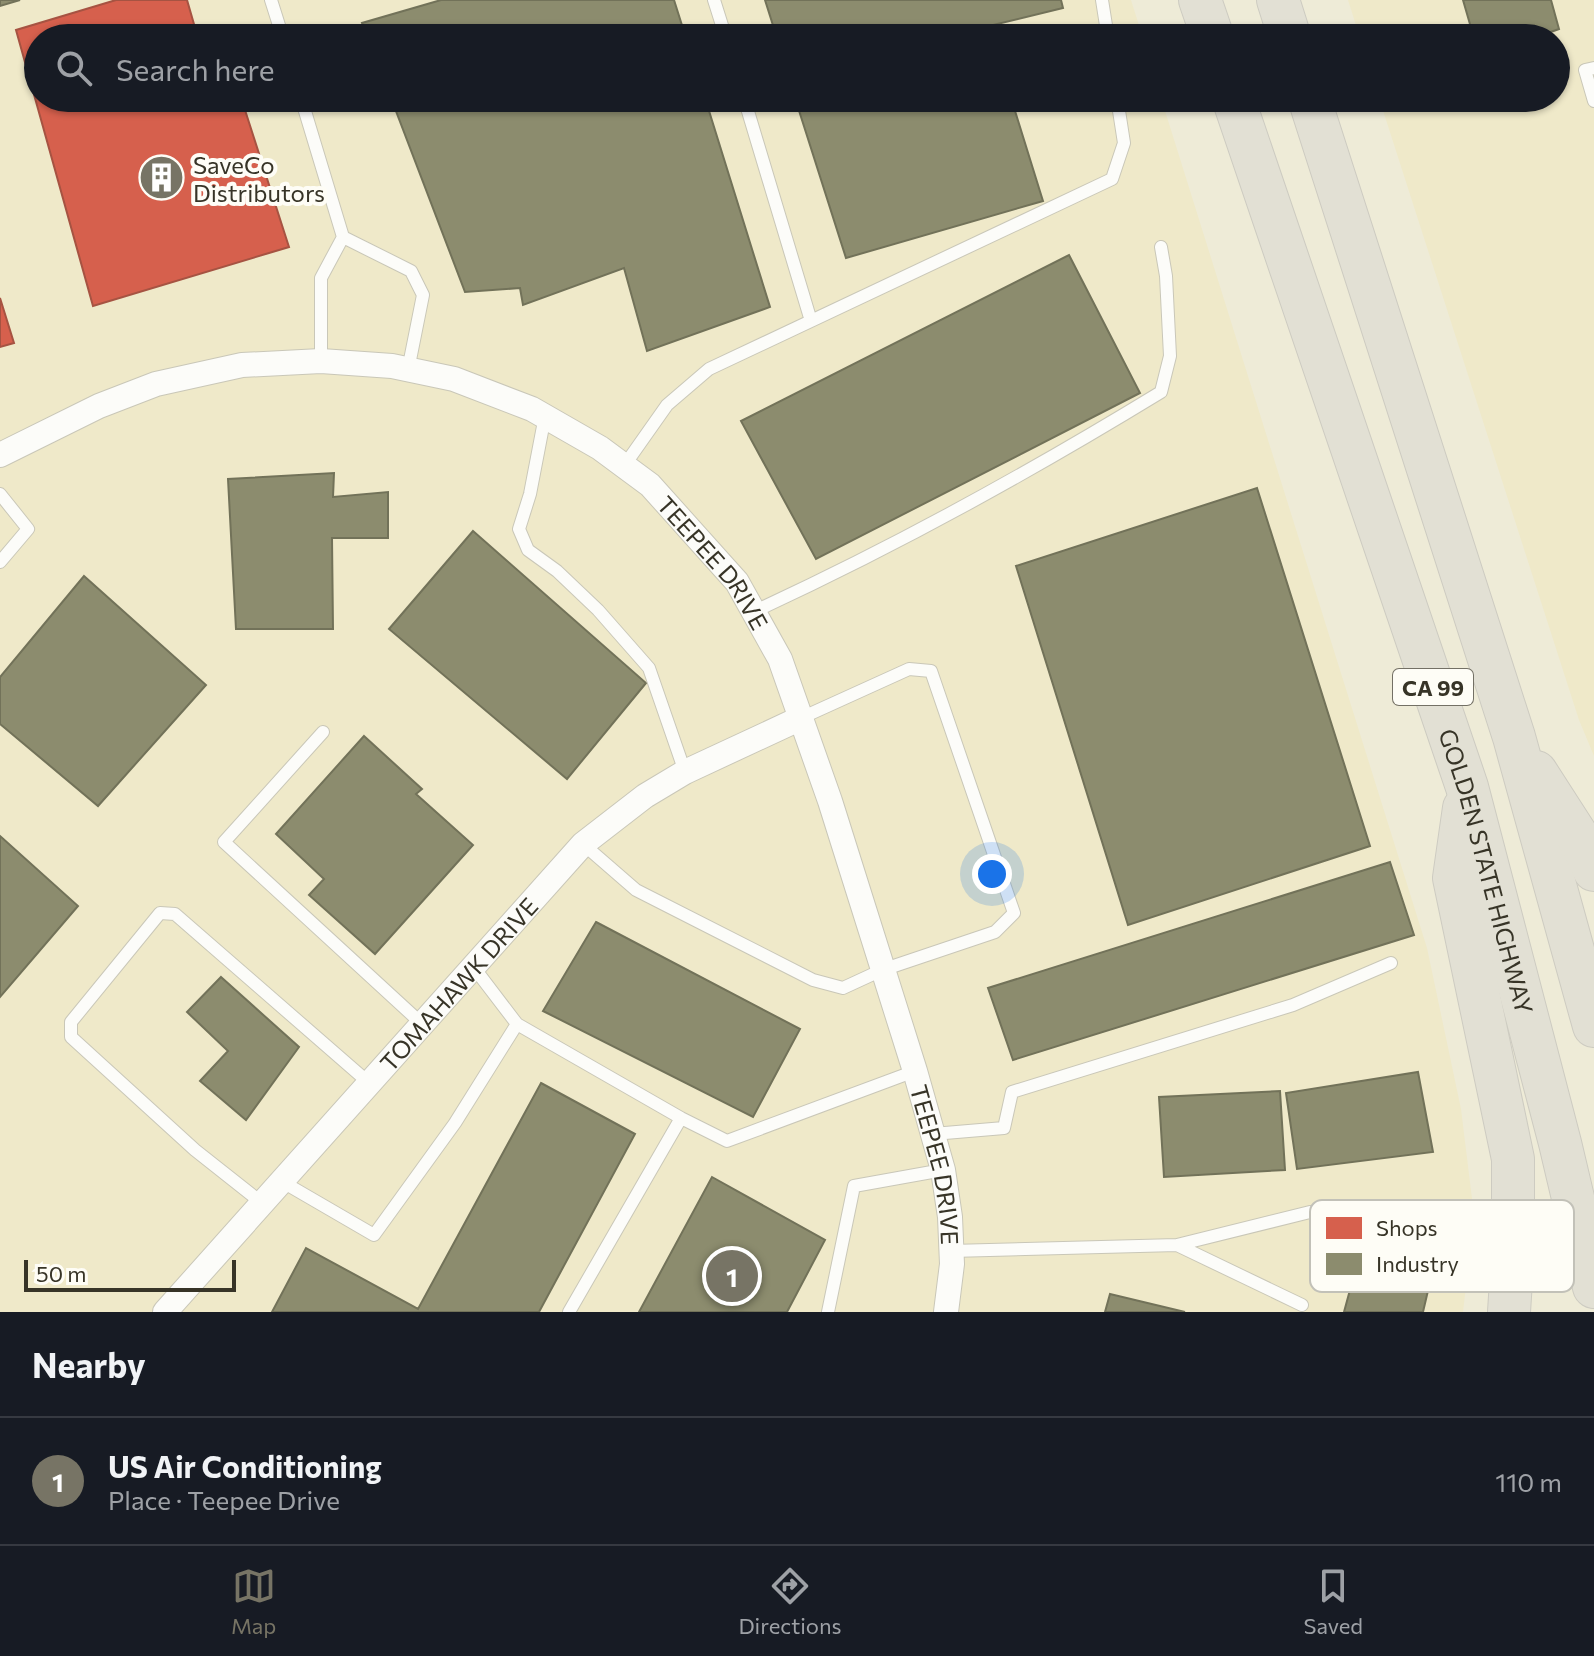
<!DOCTYPE html>
<html lang="en">
<head>
<meta charset="utf-8">
<style>
  :root { --surface:#171b24; --page:#242831; --text:#f1f3f6; --muted:#9ea1a6; --line:#363941; --accent:#777465 }
  body { margin:0; font-family:Commissioner,sans-serif; background:var(--page); color:var(--text) }
  .scale { position:absolute; left:24px; bottom:20px; width:212px; box-sizing:border-box; padding-left:8px; border:4px solid #373427; border-top:0; font-size:22px; line-height:28px; white-space:nowrap; color:#373427; -webkit-text-stroke:6px #fefdf6; paint-order:stroke }
  .you { position:absolute; left:992px; top:874px; width:28px; height:28px; margin:-20px; border:6px solid #fff; border-radius:50%; background:#1a73e8; box-shadow:0 0 0 12px #1a73e833 }
  .badge { display:grid; place-items:center; width:52px; height:52px; border-radius:50%; background:var(--accent); color:#fff; font-size:26px; font-weight:700 }
  .pin { position:absolute; translate:-50% -50%; border:4px solid #fff; box-shadow:0 2px 8px #0006 }
  .list { margin:0; padding:0; list-style:none }
  h2 { display:flex; justify-content:space-between; align-items:center; height:104px; margin:0; padding:0 32px; font-size:34px }
  h2 small { font-size:26px; font-weight:400; color:var(--muted) }
  .list li { display:grid; grid-template-columns:52px 1fr auto; gap:24px; align-items:center; box-sizing:border-box; height:128px; padding:0 32px; border-top:2px solid var(--line) }
  .list b { display:block; font-size:30px; white-space:nowrap }
  .list p { margin:0; font-size:26px; white-space:nowrap; color:var(--muted) }
  .list em { font-size:26px; font-style:normal; color:var(--muted) }
  .icon { flex:none; width:44px; height:44px; fill:none; stroke:currentColor; stroke-width:2; stroke-linecap:round; stroke-linejoin:round }
  .map { position:relative; flex:none; width:1594px; height:1312px; overflow:hidden }
  .search { position:absolute; background:var(--surface); box-shadow:0 2px 6px #0004; left:24px; right:24px; top:24px; height:88px; display:flex; align-items:center; gap:20px; box-sizing:border-box; padding:0 28px; border-radius:44px; color:var(--muted); font-size:30px }
  .sheet { height:232px; background:var(--surface) }
  nav { display:flex; justify-content:space-around; align-items:center; box-sizing:border-box; height:112px; border-top:2px solid var(--line); background:var(--surface); font-size:22px; color:var(--muted) }
  nav a { display:grid; justify-items:center; gap:4px }
  nav .on { color:var(--accent) }
  .map>svg:first-child { display:block }
</style>
</head>
<body>
<div class="map">
<svg width="1594" height="1312" viewBox="0 0 1594 1312">
  <rect width="100%" height="100%" fill="#eeebd7"/>
  <path fill="#efe9c9" d="M0,0H1131L1143,38H38V98H1161L1427,948L1461,1109L1474,1215L1463,1312H0Z
    M1348,0H1594V756L1579,720L1379,98H1556V38H1360Z"/>
  <path fill="#d6604d" stroke="#a65342" stroke-width="2" d="M116,0H187L198,38H38V98H260L263,106L245,110L289,247L93,306L16,30Z
    M0,298L14,343L0,347Z"/>
  <path fill="#8c8c6e" stroke="#727259" stroke-width="2" d="M0,0H20L0,6Z
    M441,0H674L686,38H368L362,23Z
    M765,0H1061L1063,8L989,26L993,38H777Z
    M1463,0H1551L1559,29L1534,38H1474Z
    M391,98H705L770,307L647,351L624,268L523,305L520,288L465,292Z
    M795,98H1011L1043,201L846,258Z
    M1069,255L1140,393L816,559L741,421Z
    M334,473L333,497L388,492V538H332L333,629H236L228,479Z
    M1257,488L1370,846L1128,925L1016,566Z
    M473,531L646,683L567,779L389,629Z
    M84,576L206,685L98,806L0,724V677Z
    M364,736L422,789L416,794L473,845L375,954L309,895L324,879L276,834Z
    M0,836L78,906L0,997Z
    M1390,862L1414,935L1013,1060L988,988Z
    M596,922L800,1029L753,1117L543,1011Z
    M221,977L299,1047L246,1120L200,1081L228,1051L187,1012Z
    M1418,1072L1433,1152L1297,1169L1286,1093Z
    M541,1083L635,1134L539,1312H272L306,1248L418,1309Z
    M1280,1091L1285,1170L1164,1177L1159,1097Z
    M712,1177L825,1240L787,1312H639Z
    M1369,1220L1441,1235L1423,1312H1344Z
    M1110,1294L1185,1312H1105Z"/>
  <g fill="none" stroke-linecap="round" stroke-linejoin="round">
    <defs>
      <path id="service" d="M271,0L283,38
        M714,0L726,38
        M1102,0L1108,38
        M1594,68L1585,70L1594,101
        M301,98L343,237L321,278V361
        M744,98L811,321
        M343,237L411,271L423,295L408,370
        M545,416L530,494L519,529L528,550L557,571L598,610L649,668L685,772
        M624,466L667,405L709,369L1112,179L1124,143L1117,98
        M0,494L28,529L0,562
        M755,611C894,547 1030,472 1161,392L1170,356L1166,276L1161,247
        M323,732L224,842L421,1023
        M583,844L636,890L813,980L843,988L882,970L995,932L1014,913L931,671L909,669L801,718
        M472,965L517,1024L681,1118L727,1141L915,1071
        M933,1134L1004,1128L1012,1092L1293,1005L1391,963
        M281,1181L374,1235L455,1123L517,1024
        M262,1203L195,1150L71,1037V1022L160,913L175,914L368,1082
        M1177,1245L1302,1305
        M951,1251L1177,1245L1310,1212
        M569,1312L681,1118
        M828,1312L854,1186L943,1170"/>
      <g id="minor">
        <path id="s1" d="M0,455L99,406L156,384L242,365L321,361L392,366L454,379L532,409L600,448L650,485L737,582L780,659L830,801L915,1071L943,1170L950,1217L952,1264L946,1312"/>
        <path id="s2" d="M165,1312L583,844L645,796L685,772L801,718"/>
      </g>
      <g id="motorway">
        <path d="M1200,0L1213,38"/>
        <path d="M1278,0L1290,38"/>
        <path id="s3" d="M1233,98L1467,787L1560,1143L1594,1287"/>
        <path d="M1309,98L1514,737L1594,1026"/>
        <path d="M1536,772L1583,845L1594,870"/>
        <path d="M1464,808L1454,878L1513,1159V1249L1509,1312"/>
      </g>
    </defs>
    <use href="#service" stroke="#c9c7b8" stroke-width="14"/>
    <use href="#minor" stroke="#c9c7b8" stroke-width="26"/>
    <use href="#motorway" stroke="#cdcbc1" stroke-width="44"/>
    <use href="#service" stroke="#fcfcf9" stroke-width="12"/>
    <use href="#minor" stroke="#fcfcf9" stroke-width="24"/>
    <use href="#motorway" stroke="#e2e0d4" stroke-width="42"/>
  </g>
  <defs>
    <symbol id="building-disc" viewBox="-11 -11 22 22"><circle r="9.5" fill="#777465" stroke="#fefdf6"/><path d="M-4-6H4V6H1V3H-1V6H-4ZM-2.5-4.3h1.7v1.8h-1.7ZM.8-4.3h1.7v1.8H.8ZM-2.5-1h1.7V.8h-1.7ZM.8-1h1.7V.8H.8Z" fill="#fff"/></symbol>
  </defs>
  <g fill-rule="evenodd">
    <use href="#building-disc" x="136" y="152" width="51" height="51"/>
  </g>
  <g text-anchor="middle" dominant-baseline="central" stroke-width="8" stroke-linejoin="round" paint-order="stroke">
    <rect fill="#fefdf6" stroke="#737065" stroke-width="2" x="1393" y="669" width="80" height="36" rx="6"/>
    <g font-size="22" font-weight="bold" fill="#373427">
      <text x="1433" y="687">CA 99</text>
    </g>
    <g font-size="24" fill="#373427" stroke="#fefdf6" text-anchor="start">
      <text x="193" y="164">SaveCo<tspan x="193" dy="28">Distributors</tspan></text>
    </g>
    <g font-size="24" fill="#373427" stroke="#fefdf6">
      <text stroke="none"><textPath href="#s1" startOffset="798">TEEPEE DRIVE</textPath></text>
      <text stroke="none"><textPath href="#s3" startOffset="814">GOLDEN STATE HIGHWAY</textPath></text>
      <text stroke="none"><textPath href="#s2" startOffset="440">TOMAHAWK DRIVE</textPath></text>
      <text stroke="none"><textPath href="#s1" startOffset="1446">TEEPEE DRIVE</textPath></text>
    </g>
  </g>
  <rect x="1310" y="1200" width="264" height="92" rx="12" fill="#fefdf6" stroke="#c2c1b8" stroke-width="2"/>
  <rect x="1326" y="1217" width="36" height="22" fill="#d6604d"/>
  <rect x="1326" y="1253" width="36" height="22" fill="#8c8c6e"/>
  <g font-size="22" fill="#373427">
    <text x="1376" y="1236">Shops</text>
    <text x="1376" y="1272">Industry</text>
  </g>
</svg>
<div class="scale">50 m</div>
<div class="you"></div>
<div class="pin badge" style="left:732px;top:1276px">1</div>
<div class="search"><svg class="icon" aria-label="search" viewBox="0 0 24 24"><circle cx="10" cy="10" r="6"/><path d="M15 15l6 6"/></svg>Search here</div>
</div>
<section class="sheet">
<h2>Nearby<small></small></h2>
<ul class="list">
<li><span class="badge">1</span><div><b>US Air Conditioning</b><p>Place · Teepee Drive</p></div><em>110 m</em></li>
</ul>
</section>
<nav>
<a class="on"><svg class="icon" aria-label="map" viewBox="0 0 24 24"><path d="M3 6l6-2 6 2 6-2v14l-6 2-6-2-6 2zM9 4v14M15 6v14"/></svg>Map</a>
<a><svg class="icon" aria-label="directions" viewBox="0 0 24 24"><path d="M12 3l9 9-9 9-9-9zM9 14v-3h6M13 9l2 2-2 2"/></svg>Directions</a>
<a><svg class="icon" aria-label="saved" viewBox="0 0 24 24"><path d="M7 4h10v16l-5-4-5 4z"/></svg>Saved</a>
</nav>
</body>
</html>
